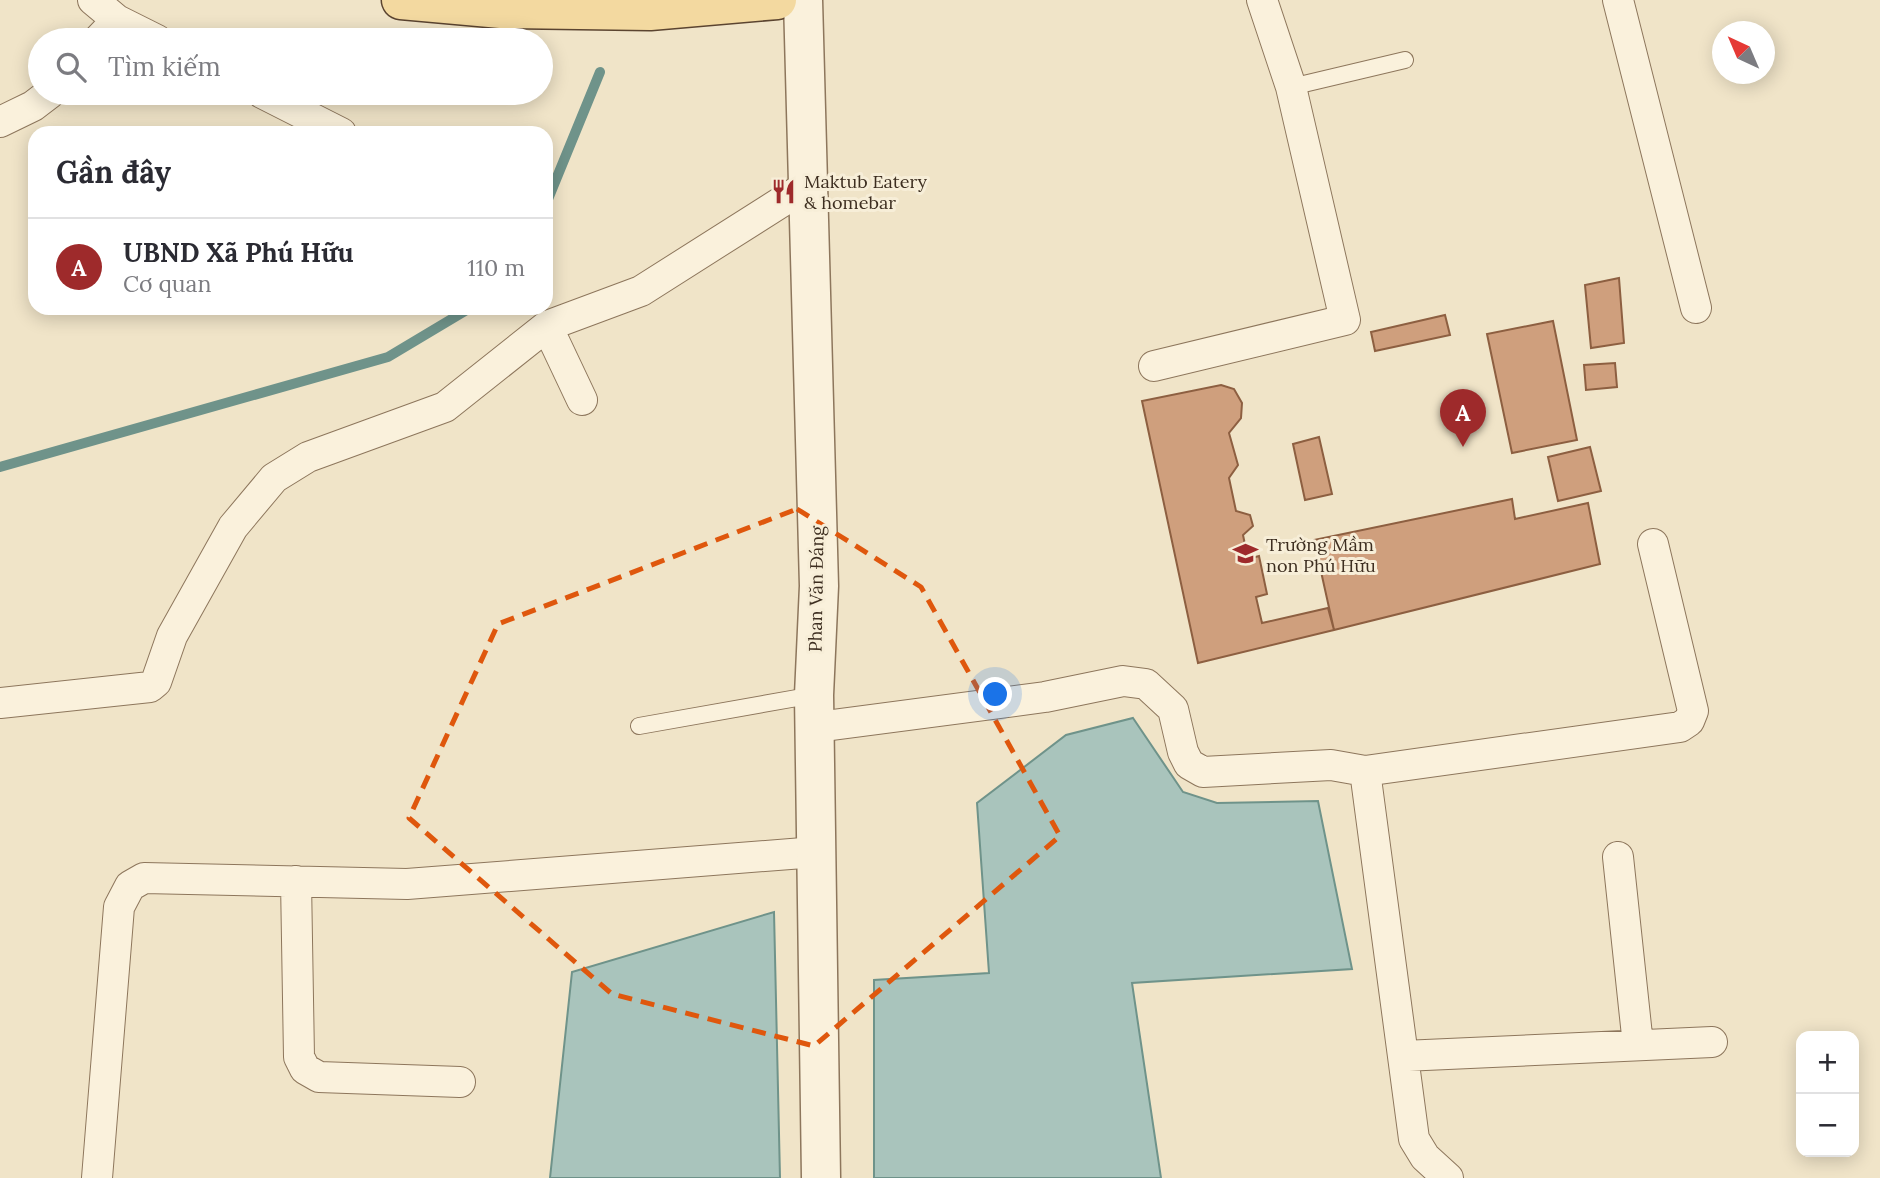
<!DOCTYPE html>
<html lang="vi">
<head>
<meta charset="utf-8">
<style>
  :root { --surface:#fff; --page:#f2f2f3; --text:#2b2b33; --muted:#7c7c81; --line:#e1e1e2; --accent:#9e2a2b }
  body { margin:0; font-family:Lora,serif; background:var(--page); color:var(--text) }
  .controls { position:absolute; right:21px; bottom:21px; display:grid; overflow:hidden; border-radius:14px; box-shadow:0 4px 18px #0003 }
  .controls button { width:63px; height:63px; display:grid; place-items:center; padding:0; border:0; border-bottom:2px solid var(--line); background:var(--surface); color:var(--text); font:35px sans-serif }
  .compass { position:absolute; left:1712px; top:21px; width:63px; height:63px; border-radius:50%; background:var(--surface); box-shadow:0 4px 18px #0003; rotate:316deg }
  .you { position:absolute; left:996px; top:695px; width:24px; height:24px; margin:-18px; border:5px solid #fff; border-radius:50%; background:#1a73e8; box-shadow:0 0 0 10px #1a73e833 }
  .badge { display:grid; place-items:center; width:46px; height:46px; border-radius:50%; background:var(--accent); color:#fff; font-size:23px; font-weight:700 }
  .pin { position:absolute; translate:-50% -58px; filter:drop-shadow(0 2px 4px #0008) }
  .pin::after { content:''; position:absolute; top:37px; width:24px; height:21px; background:inherit; clip-path:polygon(0 0,100% 0,50% 100%) }
  .list { margin:0; padding:0; list-style:none }
  h2 { display:flex; justify-content:space-between; align-items:center; height:91px; margin:0; padding:0 28px; font-size:30px }
  h2 small { font-size:23px; font-weight:400; color:var(--muted) }
  .list li { display:grid; grid-template-columns:46px 1fr auto; gap:21px; align-items:center; box-sizing:border-box; height:98px; padding:0 28px; border-top:2px solid var(--line) }
  .list b { display:block; font-size:26px; white-space:nowrap }
  .list p { margin:0; font-size:23px; white-space:nowrap; color:var(--muted) }
  .list em { font-size:23px; font-style:normal; color:var(--muted) }
  .icon { flex:none; width:38px; height:38px; fill:none; stroke:currentColor; stroke-width:2; stroke-linecap:round; stroke-linejoin:round }
  .map { position:relative; flex:none; width:1880px; height:1178px; overflow:hidden }
  .search { position:absolute; background:var(--surface); box-shadow:0 4px 18px #0003; left:28px; top:28px; width:525px; height:77px; display:flex; align-items:center; gap:18px; box-sizing:border-box; padding:0 24px; border-radius:38px; color:var(--muted); font-size:26px }
  .panel { position:absolute; background:var(--surface); box-shadow:0 4px 18px #0003; left:28px; top:126px; width:525px; height:189px; border-radius:21px }
  .map>svg:first-child { display:block }
</style>
</head>
<body>
<div class="map">
<svg width="1880" height="1178" viewBox="0 0 1880 1178">
  <rect width="100%" height="100%" fill="#f0e4c8"/>
  <path fill="#a9c4bc" stroke="#6f938a" stroke-width="2" d="M1133,718L1183,792L1217,803L1318,801L1352,969L1132,983L1161,1178H874V980L989,973L977,803L1066,735Z
    M774,912L780,1178H550L572,972Z"/>
  <g fill="none" stroke-linecap="round" stroke-linejoin="round">
    <path stroke="#6f938a" stroke-width="10" d="M546,204L600,72
      M0,467L388,357L470,308"/>
  </g>
  <path fill="#cf9f7d" stroke="#8d5f41" stroke-width="2" d="M1619,278L1624,343L1591,348L1585,285Z
    M1445,315L1450,335L1375,351L1371,332Z
    M1553,321L1577,440L1512,453L1487,334Z
    M1615,363L1617,387L1586,390L1584,365Z
    M1221,385L1234,389L1242,403L1241,418L1229,433L1238,465L1229,478L1236,511L1250,515L1253,526L1243,535L1248,559L1259,556L1267,594L1256,597L1262,623L1328,608L1334,630L1198,663L1142,401Z
    M1319,437L1332,494L1305,500L1293,444Z
    M1590,447L1601,491L1558,501L1548,457Z
    M1512,499L1515,519L1588,503L1600,564L1334,630L1314,540Z"/>
  <g fill="none" stroke-linecap="round" stroke-linejoin="round">
    <defs>
      <path id="service" d="M1291,87L1405,60
        M639,726L814,695"/>
      <path id="minor" d="M93,0L117,20L157,40
        M1618,0L1696,308
        M98,40L117,20
        M262,93L341,133
        M0,122L33,106L50,93
        M547,326L582,400
        M1154,366L1345,320L1291,87L1262,0
        M0,703L150,687L156,682L172,636L233,527L274,478L308,457L445,407L547,326L641,291L808,185
        M817,727L1045,697L1123,681L1146,684L1173,709L1183,752L1189,764L1203,772L1331,765L1365,771L1414,1139L1425,1157L1448,1178
        M1365,771L1680,727L1689,721L1693,711L1653,544
        M1618,857L1638,1045
        M296,881L299,1057L305,1069L319,1077L460,1082
        M1403,1056L1712,1042
        M97,1178L119,907L130,886L144,878L407,884L816,852"/>
      <path id="tertiary" d="M803,0L819,586L814,695L821,1178"/>
      <path id="primary" d="M401,0L501,9L650,11L777,0"/>
    </defs>
    <use href="#service" stroke="#8d765c" stroke-width="18"/>
    <use href="#minor" stroke="#8d765c" stroke-width="32"/>
    <use href="#tertiary" stroke="#8d765c" stroke-width="41"/>
    <use href="#primary" stroke="#5b4430" stroke-width="41"/>
    <use href="#service" stroke="#faf1dc" stroke-width="16"/>
    <use href="#minor" stroke="#faf1dc" stroke-width="30"/>
    <use href="#tertiary" stroke="#faf1dc" stroke-width="38"/>
    <use href="#primary" stroke="#f3d9a0" stroke-width="38"/>
  </g>
  <path fill="none" stroke="#df570d" stroke-width="5" stroke-dasharray="14 9" stroke-linejoin="round" d="M797,509L921,587L1060,836L814,1046L612,994L409,818L498,624Z"/>
  <defs>
    <symbol id="restaurant-bare" viewBox="-9 -9 18 18"><path d="M-5-6h1v4h1v-4h1v4h1v-4h1v5L-1.5 .5V6h-2V.5L-5-1ZM5-6V6H3V1.5H1.5Q1.5-4 5-6Z" fill="#9e2a2b" stroke="#f7eed8" stroke-width="2.5" paint-order="stroke"/></symbol>
    <symbol id="school-bare" viewBox="-9 -9 18 18"><path d="M0-5L7-2L0 1L-7-2ZM-4 1L0 2.5L4 1V4Q0 6-4 4Z" fill="#9e2a2b" stroke="#f7eed8" stroke-width="2.5" paint-order="stroke"/></symbol>
  </defs>
  <g fill-rule="evenodd">
    <use href="#restaurant-bare" x="766" y="174" width="35" height="35"/>
    <use href="#school-bare" x="1228" y="536" width="35" height="35"/>
  </g>
  <g text-anchor="middle" dominant-baseline="central" stroke-width="6" stroke-linejoin="round" paint-order="stroke">
    <g font-size="18" fill="#3d2e20" stroke="#f7eed8" text-anchor="start">
      <text x="804" y="181">Maktub Eatery<tspan x="804" dy="21">&amp; homebar</tspan></text>
      <text x="1266" y="544">Trường Mầm<tspan x="1266" dy="21">non Phú Hữu</tspan></text>
    </g>
    <g font-size="18" fill="#3d2e20" stroke="#f7eed8">
      <text transform="translate(816 589) rotate(-89)">Phan Văn Đáng</text>
    </g>
  </g>
</svg>
<div class="controls">
<button>+</button>
<button>−</button>
</div>
<svg class="compass" viewBox="-18 -18 36 36"><path d="M0-13l5 13h-10z" fill="#e53935"/><path d="M0 13l5-13h-10z" fill="#7c7c81"/></svg>
<div class="you"></div>
<div class="pin badge" style="left:1463px;top:447px">A</div>
<div class="search"><svg class="icon" aria-label="search" viewBox="0 0 24 24"><circle cx="10" cy="10" r="6"/><path d="M15 15l6 6"/></svg>Tìm kiếm</div>
<section class="panel">
<h2>Gần đây<small></small></h2>
<ul class="list">
<li><span class="badge">A</span><div><b>UBND Xã Phú Hữu</b><p>Cơ quan</p></div><em>110 m</em></li>
</ul>
</section>
</div>
</body>
</html>
